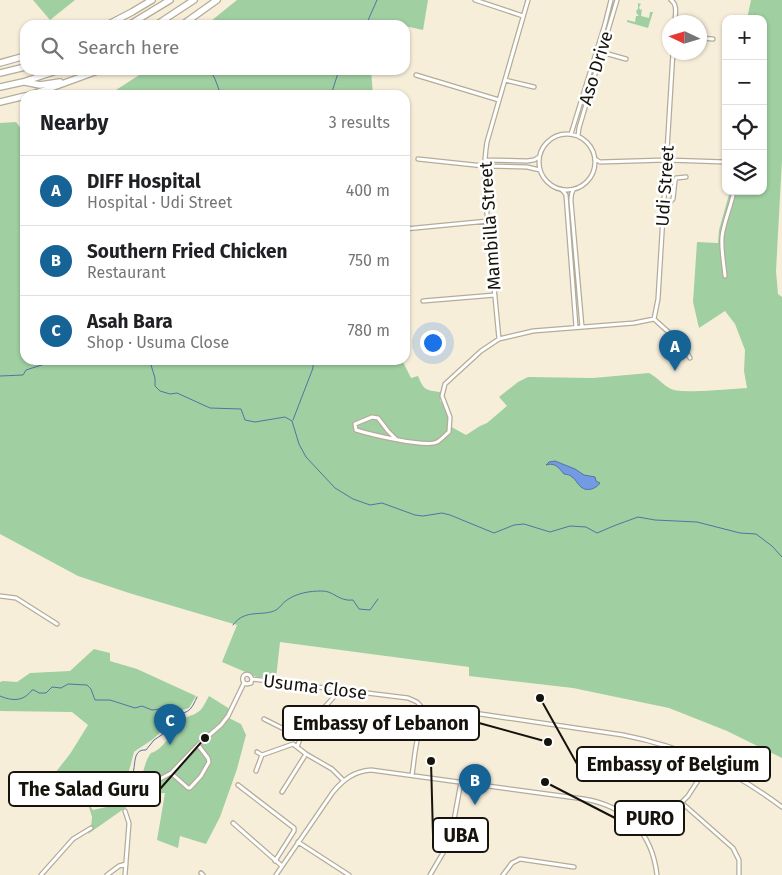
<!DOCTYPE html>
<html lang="en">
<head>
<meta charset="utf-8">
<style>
  :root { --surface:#fff; --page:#f2f2f2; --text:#202124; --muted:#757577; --line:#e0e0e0; --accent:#166396 }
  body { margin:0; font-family:"Fira Sans",sans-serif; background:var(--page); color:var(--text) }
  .controls { position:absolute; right:15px; top:15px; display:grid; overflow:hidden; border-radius:10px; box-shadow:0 1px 4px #0004 }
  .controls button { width:45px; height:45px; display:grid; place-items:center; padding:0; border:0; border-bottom:1px solid var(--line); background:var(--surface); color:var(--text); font:25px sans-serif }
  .compass { position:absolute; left:662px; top:15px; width:45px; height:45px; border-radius:50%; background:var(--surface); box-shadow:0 1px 4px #0004; rotate:274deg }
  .you { position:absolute; left:432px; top:342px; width:18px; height:18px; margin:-12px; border:4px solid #fff; border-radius:50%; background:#1a73e8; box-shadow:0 0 0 8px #1a73e833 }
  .badge { display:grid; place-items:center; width:32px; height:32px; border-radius:50%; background:var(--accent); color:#fff; font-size:16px; font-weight:700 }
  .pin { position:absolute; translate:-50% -41px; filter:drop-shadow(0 1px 2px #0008) }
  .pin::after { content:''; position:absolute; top:26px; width:18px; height:15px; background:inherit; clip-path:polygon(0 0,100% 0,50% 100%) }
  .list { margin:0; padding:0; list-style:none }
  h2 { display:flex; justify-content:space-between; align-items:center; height:65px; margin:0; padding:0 20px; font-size:21px }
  h2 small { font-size:16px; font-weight:400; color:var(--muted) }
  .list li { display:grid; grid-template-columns:32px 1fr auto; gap:15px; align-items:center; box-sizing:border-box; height:70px; padding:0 20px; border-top:1px solid var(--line) }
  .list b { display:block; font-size:19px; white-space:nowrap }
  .list p { margin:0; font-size:16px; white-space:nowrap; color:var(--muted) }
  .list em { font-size:16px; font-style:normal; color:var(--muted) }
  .icon { flex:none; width:28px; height:28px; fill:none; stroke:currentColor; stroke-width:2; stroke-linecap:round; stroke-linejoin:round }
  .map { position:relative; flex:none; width:782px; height:875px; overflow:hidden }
  .search { position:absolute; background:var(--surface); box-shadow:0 1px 4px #0004; left:20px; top:20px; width:390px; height:55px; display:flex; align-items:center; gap:12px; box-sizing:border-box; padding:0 18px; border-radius:15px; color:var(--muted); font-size:19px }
  .panel { position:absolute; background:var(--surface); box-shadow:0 1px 4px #0004; left:20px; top:90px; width:390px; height:275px; border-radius:15px }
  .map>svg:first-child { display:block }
</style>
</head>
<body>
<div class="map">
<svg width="782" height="875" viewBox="0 0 782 875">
  <rect width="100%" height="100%" fill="#f7eeda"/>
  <path fill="#a0cfa1" d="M33,0H75L50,20Z
    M237,0H428L423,30L396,24L395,25H206Z
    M751,0H782V160L776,271L778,294L782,297V758L727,731L669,708L573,688L469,676V667L280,642L276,678L257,677L222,662L237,625L129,593L78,576L0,534V123L16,122L25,134V360H402L411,378L418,376C424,390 425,390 440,392V400L446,410L448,418V425L466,435L480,426L487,423L507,406L499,397L518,382L528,377L593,378L649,373C657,377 663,385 671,389C682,394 732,389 747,388L744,371L745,350L735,324L725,311L699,328L693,302L697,242L718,243L719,230L730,191H763V19H747Z
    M638,3L641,4L639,7L640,10L642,9L641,16L649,18L650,12H653L648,28L627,22V20L635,22L636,16H639L637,14L636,11L638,9Z
    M147,70H371L373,95H114L116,90Z
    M94,649L110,653V661L137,669L196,696L189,708L180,711L175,709C167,715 166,725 160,732C153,741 143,745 134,752C129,769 130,781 111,788C106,801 102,801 88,804L93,810L111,806L123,788C148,784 140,767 151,753C163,750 173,731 181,722C185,716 193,716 198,712C203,709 206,701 209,696L233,711L229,718L241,724L246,735L237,769L220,817L206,844L180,836L178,848L157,840L165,793L145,794L88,834L91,828L92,817L88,804L69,790L47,783L70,754L88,725L72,712L0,711V682L3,681L17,682L30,673L70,671Z"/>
  <path fill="#739be3" stroke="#5772a2" d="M555,461L575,469L584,475L595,477L596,481L600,483C596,489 587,492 581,487C577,484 576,479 572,477C568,474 568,475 564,474C559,468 555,462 546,465L549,462Z"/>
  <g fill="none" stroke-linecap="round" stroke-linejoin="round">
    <path stroke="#5772a2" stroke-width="1" d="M366,25L377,0
      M210,70L215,79L221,95
      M331,95L339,70
      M119,360L130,364L143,362L151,365L155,378V386L160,391L170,394L177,393L210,408L241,409L245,420L255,422L285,417L292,421L299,444L306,457L335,488L353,499L370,505L382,503L415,515L423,516L442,513L450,515L494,533L514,525L524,524L550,532L570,526L586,527L597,533L616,525L638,517L655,520L697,522L740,533L756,534L772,546L782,557
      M0,376L23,375L26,370L54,361H73L94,364L102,360
      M293,420L313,368V360
      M233,625C245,608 263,617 276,610C280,608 283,602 287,600C297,593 310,591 321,591C333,590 339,602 353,600L359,609L370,610L378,599
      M0,696C12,701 23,702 32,690H34L39,693H46L52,687L61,688L68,684L87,685L91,689L95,700H110L135,708L142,706L152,710L168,708L177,714
      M106,801L112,789C119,787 126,785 130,779C138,769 130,749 146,750L154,740L163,734L170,723L177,714C190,713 192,708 197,697"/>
    <defs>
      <path id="street" d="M475,0L523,16
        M671,0C678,5 675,14 675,22
        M700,38L713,39
        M601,52L626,59
        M416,75L499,100
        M505,80L534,87
        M571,134L605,24L611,0
        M539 162a28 28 0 1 1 56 0a28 28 0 1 1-56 0Z
        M578,136L579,128L617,0
        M418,159L484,166L527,167L540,170
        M595,159L600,162L666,160L726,162
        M485,160L527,161L534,160L539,157
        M561,189L564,192L566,195L576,327
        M574,189C571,192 571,196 571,201L582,327
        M664,202L671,201L673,199L675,181L676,178L686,177
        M405,229L488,221
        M725,276C724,264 721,250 722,237C724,221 731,207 734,191
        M423,301L495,295
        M654,319L658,299L673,52
        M499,339C496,304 492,269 489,234C486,204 482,172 487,142L528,0
        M396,439L388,431L378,418L372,417L355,424L356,430C369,434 426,448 437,442C441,440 445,435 449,432L450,417L442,396L445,384L481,351L499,339L533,331L634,323L654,319C667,331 682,342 690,358
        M0,596L16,598L57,624
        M252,679L408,698L417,702L430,716
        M264,719L298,736L300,739L297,747
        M336,735L322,710L341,689
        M257,752L262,755
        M256,771L262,755L293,744L306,754L332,769L343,780
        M171,773L188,788H190L201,776L209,762L208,758L198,745L221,725L228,716L244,683C239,675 249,670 252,679L251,683L247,684L244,683
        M412,775C415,758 415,727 430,716C436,711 445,711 453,710L623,735C685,747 732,770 782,807
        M238,785L294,828V831L275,861
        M145,787L171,773L198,745
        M282,792L306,754
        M682,803L733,848L739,860V875
        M125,811L129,823L125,875
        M233,823L282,866
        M644,835L669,815L688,796L710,762
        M298,842L349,875
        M201,873L203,875
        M41,875L73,839L91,828
        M107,875L119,866L126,864
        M276,875L333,792C343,780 354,771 371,770L584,799C626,806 652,832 657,875
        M430,875L443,853L451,836L461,782
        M503,875L512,863L520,859L574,867"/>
      <path id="highway" d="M107,25L132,12L152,0
        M129,25L170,0
        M156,25L194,0
        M182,25L217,0
        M0,63L25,56
        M0,73L25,67
        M25,82L40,85L60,82
        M0,87L23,82L59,70
        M29,95L48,89L100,70
        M0,102L25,96"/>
    </defs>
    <use href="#street" stroke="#b4ac99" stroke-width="5.5"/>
    <use href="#highway" stroke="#b4ac99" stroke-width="8"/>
    <use href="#street" stroke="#fff" stroke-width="3"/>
    <use href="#highway" stroke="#fff" stroke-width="5.5"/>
  </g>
  <g text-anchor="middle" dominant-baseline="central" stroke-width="5" stroke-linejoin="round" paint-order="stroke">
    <g font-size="18" fill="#16130c" stroke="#fff">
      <text transform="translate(596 68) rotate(-73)">Aso Drive</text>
      <text transform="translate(665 186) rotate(-86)">Udi Street</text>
      <text transform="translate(490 226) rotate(-94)">Mambilla Street</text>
      <text transform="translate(315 687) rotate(7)">Usuma Close</text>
    </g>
  </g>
  <path fill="none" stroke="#16130c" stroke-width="2" d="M548 742L479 723M540 698L577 764M205 738L160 789M545 782L615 818M431 761L433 835"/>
  <g fill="#16130c" stroke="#fff" stroke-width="2">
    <circle cx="548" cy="742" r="5"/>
    <circle cx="540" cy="698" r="5"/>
    <circle cx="205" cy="738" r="5"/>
    <circle cx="545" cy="782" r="5"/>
    <circle cx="431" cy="761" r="5"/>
  </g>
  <g fill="#fff" stroke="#16130c" stroke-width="2">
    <rect x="283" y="706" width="196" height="34" rx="5"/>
    <rect x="577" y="747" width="193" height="34" rx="5"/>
    <rect x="9" y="772" width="151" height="34" rx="5"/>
    <rect x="615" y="801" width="69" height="34" rx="5"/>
    <rect x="433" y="818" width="55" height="34" rx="5"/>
  </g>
  <g font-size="19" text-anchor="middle" font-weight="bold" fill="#16130c">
    <text x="381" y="730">Embassy of Lebanon</text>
    <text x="673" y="771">Embassy of Belgium</text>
    <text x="84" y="796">The Salad Guru</text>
    <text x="650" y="825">PURO</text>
    <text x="461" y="842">UBA</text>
  </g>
</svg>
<div class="controls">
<button>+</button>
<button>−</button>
<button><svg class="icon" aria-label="locate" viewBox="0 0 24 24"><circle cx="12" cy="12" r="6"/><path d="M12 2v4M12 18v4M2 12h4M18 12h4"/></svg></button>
<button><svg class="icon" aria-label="layers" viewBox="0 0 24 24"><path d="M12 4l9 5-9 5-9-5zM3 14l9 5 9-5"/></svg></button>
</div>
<svg class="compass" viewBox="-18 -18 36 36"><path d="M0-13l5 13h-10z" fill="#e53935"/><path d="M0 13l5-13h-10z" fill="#757577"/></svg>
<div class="you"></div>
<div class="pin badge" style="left:675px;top:371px">A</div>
<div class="pin badge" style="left:475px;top:805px">B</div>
<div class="pin badge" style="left:170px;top:745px">C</div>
<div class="search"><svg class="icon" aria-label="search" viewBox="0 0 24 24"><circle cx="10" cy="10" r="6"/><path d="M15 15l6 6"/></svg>Search here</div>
<section class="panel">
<h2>Nearby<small>3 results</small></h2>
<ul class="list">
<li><span class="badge">A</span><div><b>DIFF Hospital</b><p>Hospital · Udi Street</p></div><em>400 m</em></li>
<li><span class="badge">B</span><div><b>Southern Fried Chicken</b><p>Restaurant</p></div><em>750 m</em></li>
<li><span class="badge">C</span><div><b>Asah Bara</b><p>Shop · Usuma Close</p></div><em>780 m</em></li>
</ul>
</section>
</div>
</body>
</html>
